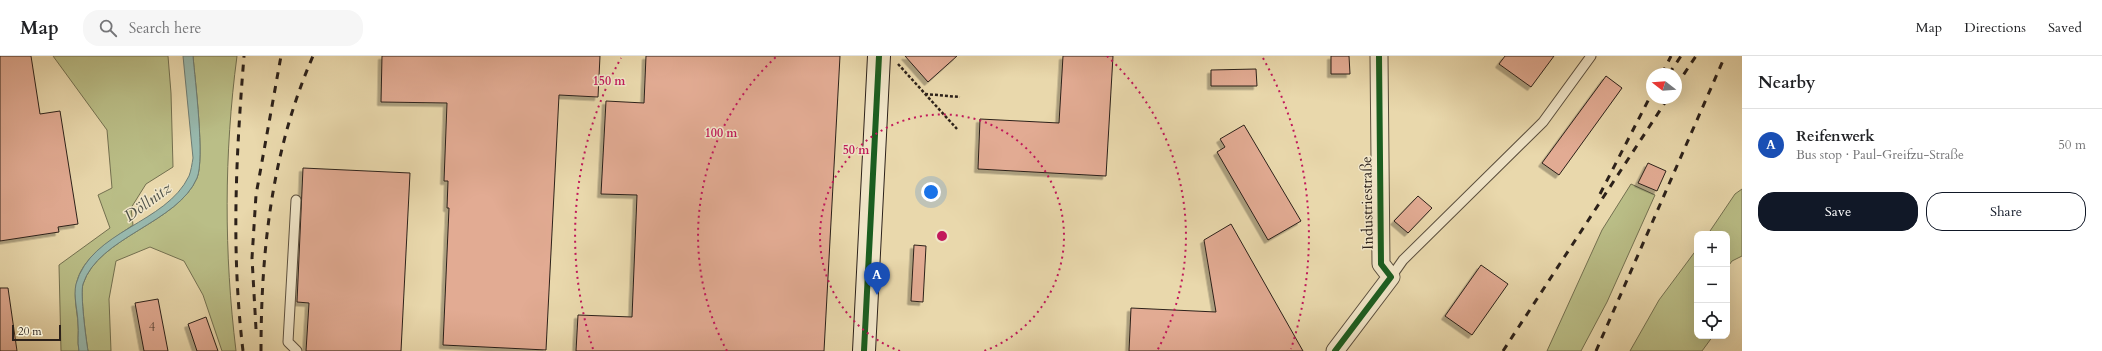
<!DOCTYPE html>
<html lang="en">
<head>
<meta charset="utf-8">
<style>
  :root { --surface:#fff; --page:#f6f6f6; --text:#202124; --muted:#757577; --line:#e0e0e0; --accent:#111827 }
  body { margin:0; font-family:Cardo,serif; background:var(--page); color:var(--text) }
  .controls { position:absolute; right:12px; bottom:12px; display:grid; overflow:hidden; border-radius:8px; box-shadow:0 4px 16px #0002 }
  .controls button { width:36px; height:36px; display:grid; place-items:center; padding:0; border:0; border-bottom:1px solid var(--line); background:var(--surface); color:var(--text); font:20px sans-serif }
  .compass { position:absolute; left:1646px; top:12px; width:36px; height:36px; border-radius:50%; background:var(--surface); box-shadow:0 4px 16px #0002; rotate:287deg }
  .scale { position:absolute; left:12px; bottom:10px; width:49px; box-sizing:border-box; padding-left:4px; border:2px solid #2c211a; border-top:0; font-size:11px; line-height:14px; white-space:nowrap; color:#2c211a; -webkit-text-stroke:3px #f1e6c9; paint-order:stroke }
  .you { position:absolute; left:931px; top:136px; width:14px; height:14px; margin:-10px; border:3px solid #fff; border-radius:50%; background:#1a73e8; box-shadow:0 0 0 6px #1a73e833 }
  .badge { display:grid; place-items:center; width:26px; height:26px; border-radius:50%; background:var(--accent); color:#fff; font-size:13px; font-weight:700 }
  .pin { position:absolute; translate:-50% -33px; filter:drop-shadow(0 1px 2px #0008) }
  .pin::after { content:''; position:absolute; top:21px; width:14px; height:12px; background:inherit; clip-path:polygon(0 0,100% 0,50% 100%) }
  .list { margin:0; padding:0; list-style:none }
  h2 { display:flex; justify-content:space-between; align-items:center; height:52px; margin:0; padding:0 16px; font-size:17px }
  h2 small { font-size:13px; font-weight:400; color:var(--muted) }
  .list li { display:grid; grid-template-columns:26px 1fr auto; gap:12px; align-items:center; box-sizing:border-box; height:72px; padding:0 16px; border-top:1px solid var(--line) }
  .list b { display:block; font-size:15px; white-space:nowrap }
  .list p { margin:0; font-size:13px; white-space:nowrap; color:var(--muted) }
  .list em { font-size:13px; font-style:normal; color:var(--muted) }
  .actions { display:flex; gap:8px; padding:12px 16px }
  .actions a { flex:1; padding:9px 0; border:1px solid var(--accent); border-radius:16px; text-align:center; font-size:14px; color:var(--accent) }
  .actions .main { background:var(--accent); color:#fff }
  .icon { flex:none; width:22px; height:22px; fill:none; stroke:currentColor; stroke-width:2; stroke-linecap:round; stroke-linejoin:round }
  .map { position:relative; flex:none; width:1742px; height:295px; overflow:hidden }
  header { display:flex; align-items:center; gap:24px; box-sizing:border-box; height:56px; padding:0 20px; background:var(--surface); border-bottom:1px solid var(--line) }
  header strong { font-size:19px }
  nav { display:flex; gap:22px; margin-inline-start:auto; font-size:14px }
  .search { width:280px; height:36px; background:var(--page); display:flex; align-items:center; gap:10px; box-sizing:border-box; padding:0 14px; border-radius:16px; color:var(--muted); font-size:15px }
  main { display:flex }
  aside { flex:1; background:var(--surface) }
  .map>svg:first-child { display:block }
</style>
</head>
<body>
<header>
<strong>Map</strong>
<div class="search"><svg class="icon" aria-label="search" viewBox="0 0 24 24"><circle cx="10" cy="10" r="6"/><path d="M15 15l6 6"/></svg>Search here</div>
<nav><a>Map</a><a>Directions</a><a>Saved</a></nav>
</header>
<main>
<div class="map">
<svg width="1742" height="295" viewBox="0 0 1742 295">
  <defs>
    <filter id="shadow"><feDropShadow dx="-3.5" dy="3.5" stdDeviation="0" flood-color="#0004"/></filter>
  </defs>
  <rect width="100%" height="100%" fill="#e9d8ac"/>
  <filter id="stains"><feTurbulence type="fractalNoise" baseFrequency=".005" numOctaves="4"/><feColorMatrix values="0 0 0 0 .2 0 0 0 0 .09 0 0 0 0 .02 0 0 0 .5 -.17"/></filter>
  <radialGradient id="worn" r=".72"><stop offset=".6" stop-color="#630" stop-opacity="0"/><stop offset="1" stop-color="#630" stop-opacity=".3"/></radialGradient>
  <path fill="#babe87" stroke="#737050" d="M53,0H168L171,37L173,111L146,128L131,152L133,169C112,184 79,202 76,231C74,243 77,255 78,267C79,277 77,285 79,295H61L59,209L110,172L98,139L112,132L107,74Z
    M193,0H237C224,98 224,197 236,295H222L203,239L184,205L150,191L116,205L109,243L111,295H88C86,283 80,237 83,228C98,181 178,167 197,122C205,103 195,24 193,0Z
    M1631,128L1655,139L1607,246L1581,295H1547L1602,174Z
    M1742,133V200L1732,205L1727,212V178H1708L1735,138Z
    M1697,193V280H1713L1702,295H1630L1659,244Z"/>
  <path fill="#98b9ae" stroke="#6d7c73" d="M183,0H193C195,24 205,103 197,122C178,167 98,181 83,228C80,238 86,283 88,295H79C77,285 79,277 78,268C78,255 73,241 76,228C91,174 166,168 189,120C191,115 192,108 193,102Z"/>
  <path fill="#e2ab93" stroke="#2c211a" filter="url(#shadow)" d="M0,0H31L40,58L60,55L78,168L58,171L59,176L0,185Z
    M382,0H600L598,41L559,39L546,294L443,289L449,152H447L448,125H444L447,47L381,46Z
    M646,0H840L824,295H576L578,259L632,261L637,139L601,138L606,45L644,47Z
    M905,0H957L928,26Z
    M1063,0H1113L1106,120L978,113L980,63L1059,67Z
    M1331,0H1349L1350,18H1331Z
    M1505,0H1554L1531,31L1499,8Z
    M1256,13L1257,30H1211V14Z
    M1606,20L1622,32L1559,119L1542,107Z
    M1244,69L1301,165L1268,184L1217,96L1225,91L1220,83Z
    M1648,107L1666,115L1657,135L1638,127Z
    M303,112L410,117L401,295H306L309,247L297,246Z
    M1418,140L1432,152L1408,177L1394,165Z
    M1231,168L1303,295H1129L1131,252L1216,256L1204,184Z
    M914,189L926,190L923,246L911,245Z
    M1481,209L1508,228L1472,279L1445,260Z
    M0,232H8L17,295H0Z
    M158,243L168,295H144L135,247Z
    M206,261L218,295H197L188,268Z"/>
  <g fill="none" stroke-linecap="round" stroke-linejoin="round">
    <defs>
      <path id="service" d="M296,144L288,286L297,295
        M1391,221L1403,204L1543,66L1591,0"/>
      <path id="minor" d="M1335,295L1391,221L1381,208L1379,0"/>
      <path id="secondary" d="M864,295L879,0"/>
    </defs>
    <use href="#service" stroke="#5b4f3e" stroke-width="11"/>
    <use href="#minor" stroke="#5b4f3e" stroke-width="19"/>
    <use href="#secondary" stroke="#2c211a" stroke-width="24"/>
    <path stroke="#2c211a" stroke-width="2.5" stroke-dasharray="3 2" stroke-linecap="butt" d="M898,8L957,73
      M925,38L960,41"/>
    <use href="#service" stroke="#f1e6c9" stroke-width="9"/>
    <use href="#minor" stroke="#f1e6c9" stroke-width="17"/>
    <use href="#secondary" stroke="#f1e6c9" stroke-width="22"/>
    <path stroke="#2c211a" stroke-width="3" stroke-dasharray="7 7" stroke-linecap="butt" d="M1662,18L1671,0
      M1669,18L1681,0
      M1676,30L1696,0
      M1600,138L1652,37
      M256,273L252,202L256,139L281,0
      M243,295C231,194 236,101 244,0
      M261,295C261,193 272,94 313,0
      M1503,295L1668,42
      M1596,295L1725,0"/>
    <defs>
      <path id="cycleway" d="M864,295L879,0
        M1335,295L1391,221L1381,208L1379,0"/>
    </defs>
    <use href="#cycleway" stroke="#f1e6c9" stroke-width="8"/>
    <use href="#cycleway" stroke="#1b5e20" stroke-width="6"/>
  </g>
  <g fill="none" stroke="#c2185b" stroke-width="2" stroke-dasharray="2 4">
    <path d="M900 295A122 122 0 1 1 984 295"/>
    <path d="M727 295A244 244 0 0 1 777 0M1107 0A244 244 0 0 1 1157 295"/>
    <path d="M593 293A367 367 0 0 1 621 2M1263 2A367 367 0 0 1 1291 293"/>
  </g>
  <g text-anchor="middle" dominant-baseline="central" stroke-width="3" stroke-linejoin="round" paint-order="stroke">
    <g font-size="13" fill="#5a4438">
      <text x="152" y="271">4</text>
    </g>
    <g font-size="15" fill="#2c211a" stroke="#f1e6c9">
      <text transform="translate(1367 147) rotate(-91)">Industriestraße</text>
    </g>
    <g font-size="16" font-style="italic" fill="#4c4f46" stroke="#f1e6c9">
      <text transform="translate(148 146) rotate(-36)">Döllnitz</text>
    </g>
  </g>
  <circle cx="942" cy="180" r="6" fill="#c2185b" stroke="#f1e6c9" stroke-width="2"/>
  <g font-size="12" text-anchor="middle" font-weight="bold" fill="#c2185b" stroke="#f1e6c9" stroke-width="3" stroke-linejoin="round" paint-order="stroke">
    <text x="609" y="29">150 m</text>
    <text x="721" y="81">100 m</text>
    <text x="856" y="98">50 m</text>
  </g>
  <rect width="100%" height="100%" filter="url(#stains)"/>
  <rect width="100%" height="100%" fill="url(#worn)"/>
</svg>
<div class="controls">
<button>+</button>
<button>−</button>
<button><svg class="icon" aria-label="locate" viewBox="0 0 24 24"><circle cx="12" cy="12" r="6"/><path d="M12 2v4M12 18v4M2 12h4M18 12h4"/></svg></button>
</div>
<svg class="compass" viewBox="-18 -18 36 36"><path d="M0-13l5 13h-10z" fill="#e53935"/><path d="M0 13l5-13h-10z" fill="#757577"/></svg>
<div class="scale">20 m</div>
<div class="you"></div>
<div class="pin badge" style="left:877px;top:239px;background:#1a4fb4">A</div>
</div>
<aside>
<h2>Nearby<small></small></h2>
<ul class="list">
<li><span class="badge" style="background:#1a4fb4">A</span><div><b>Reifenwerk</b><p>Bus stop · Paul-Greifzu-Straße</p></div><em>50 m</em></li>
</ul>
<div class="actions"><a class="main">Save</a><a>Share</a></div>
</aside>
</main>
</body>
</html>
